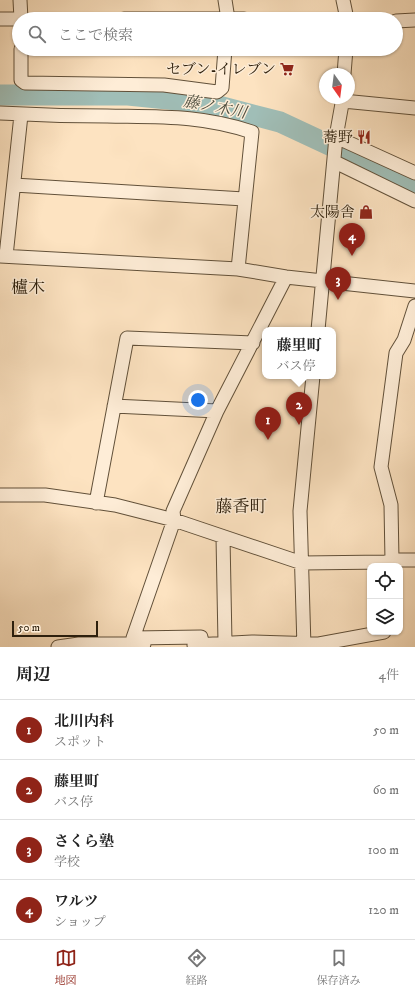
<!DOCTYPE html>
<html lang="ja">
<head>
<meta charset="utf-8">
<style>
  :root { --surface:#fff; --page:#f2f2f2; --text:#222; --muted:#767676; --line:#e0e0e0; --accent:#8f2418 }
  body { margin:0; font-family:"IM FELL DW Pica","Noto Serif JP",serif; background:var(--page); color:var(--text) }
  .controls { position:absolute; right:12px; bottom:12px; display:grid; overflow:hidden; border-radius:8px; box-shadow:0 1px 3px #0004 }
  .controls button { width:36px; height:36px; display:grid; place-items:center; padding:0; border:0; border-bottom:1px solid var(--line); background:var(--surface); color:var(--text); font:20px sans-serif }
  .compass { position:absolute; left:319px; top:68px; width:36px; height:36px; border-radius:50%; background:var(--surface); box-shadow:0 1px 3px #0004; rotate:166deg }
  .scale { position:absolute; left:12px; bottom:10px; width:86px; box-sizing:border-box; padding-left:4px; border:2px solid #2e200d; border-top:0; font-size:11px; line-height:14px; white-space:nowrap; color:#2e200d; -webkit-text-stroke:3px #feedd7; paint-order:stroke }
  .you { position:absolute; left:198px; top:400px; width:14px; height:14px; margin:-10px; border:3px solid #fff; border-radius:50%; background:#1a73e8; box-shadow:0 0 0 6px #1a73e833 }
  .badge { display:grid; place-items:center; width:26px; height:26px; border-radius:50%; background:var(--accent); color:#fff; font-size:13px; font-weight:700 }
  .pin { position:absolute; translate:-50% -33px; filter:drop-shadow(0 1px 2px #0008) }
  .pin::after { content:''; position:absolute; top:21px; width:14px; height:12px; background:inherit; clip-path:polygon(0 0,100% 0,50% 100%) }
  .popup { position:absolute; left:262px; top:327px; width:74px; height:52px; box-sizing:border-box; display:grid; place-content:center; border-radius:8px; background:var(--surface); filter:drop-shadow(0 1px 3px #0005); font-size:13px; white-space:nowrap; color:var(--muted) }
  .popup b { font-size:15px; color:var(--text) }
  .popup::after { content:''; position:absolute; left:50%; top:100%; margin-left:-8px; border:8px solid transparent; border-top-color:var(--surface) }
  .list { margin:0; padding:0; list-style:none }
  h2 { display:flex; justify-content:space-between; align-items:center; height:52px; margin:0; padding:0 16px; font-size:17px }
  h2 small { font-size:13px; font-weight:400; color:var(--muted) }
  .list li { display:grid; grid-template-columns:26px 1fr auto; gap:12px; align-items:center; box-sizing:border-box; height:60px; padding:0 16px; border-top:1px solid var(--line) }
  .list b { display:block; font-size:15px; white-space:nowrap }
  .list p { margin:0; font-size:13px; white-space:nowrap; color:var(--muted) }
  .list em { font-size:13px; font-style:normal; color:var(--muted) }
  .icon { flex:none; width:22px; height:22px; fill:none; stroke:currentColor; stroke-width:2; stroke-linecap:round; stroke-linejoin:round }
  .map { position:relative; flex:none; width:415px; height:647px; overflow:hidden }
  .search { position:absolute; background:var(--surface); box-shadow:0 1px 3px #0004; left:12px; right:12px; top:12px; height:44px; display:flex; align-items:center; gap:10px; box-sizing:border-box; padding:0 14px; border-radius:22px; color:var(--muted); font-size:15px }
  .sheet { height:292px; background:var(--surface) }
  nav { display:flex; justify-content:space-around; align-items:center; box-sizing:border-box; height:56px; border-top:1px solid var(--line); background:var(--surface); font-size:11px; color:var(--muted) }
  nav a { display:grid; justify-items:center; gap:2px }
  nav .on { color:var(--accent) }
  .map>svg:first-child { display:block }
</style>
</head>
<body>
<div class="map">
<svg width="415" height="647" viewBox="0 0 415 647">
  <rect width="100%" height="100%" fill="#fde3c1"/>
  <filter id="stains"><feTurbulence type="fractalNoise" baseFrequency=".005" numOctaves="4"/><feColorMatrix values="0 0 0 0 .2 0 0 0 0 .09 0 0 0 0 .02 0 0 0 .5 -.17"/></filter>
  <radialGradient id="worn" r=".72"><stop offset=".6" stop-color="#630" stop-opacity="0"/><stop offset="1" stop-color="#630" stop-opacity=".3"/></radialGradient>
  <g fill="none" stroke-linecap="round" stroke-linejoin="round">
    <path stroke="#a0beb7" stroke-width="21" d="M0,95H128L207,103L280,122L415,185"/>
    <defs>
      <path id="minor" d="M20,0L21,19
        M225,0L228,19
        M343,0L347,19
        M0,19H19
        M124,19H244
        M396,21L415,20
        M21,49V80L25,83L164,85L217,92L222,88L225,49
        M344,74L346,49
        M343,101L415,108
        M0,113C36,115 71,116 107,116C160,117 201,115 252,132L238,269
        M336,137L415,173
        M335,162L415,201
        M14,185L244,199
        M0,256L238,269L286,277L415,291
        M6,256L21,115
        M318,330L336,137L343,98
        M114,406L217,411
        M0,495H45L115,505L174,520L302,563L386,562L392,560H415
        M96,503L127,338L253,343
        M223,537L225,643
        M392,560L391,505L381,467L396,353L404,340L415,306
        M194,645L252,642L319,644L384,632
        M202,645L201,637L133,638L174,520L173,511L217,411L286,277
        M58,647L79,644H144
        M304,647L300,511L313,376"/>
    </defs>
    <use href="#minor" stroke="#62513a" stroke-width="15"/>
    <use href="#minor" stroke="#feedd7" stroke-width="13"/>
  </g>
  <defs>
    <symbol id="supermarket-bare" viewBox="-9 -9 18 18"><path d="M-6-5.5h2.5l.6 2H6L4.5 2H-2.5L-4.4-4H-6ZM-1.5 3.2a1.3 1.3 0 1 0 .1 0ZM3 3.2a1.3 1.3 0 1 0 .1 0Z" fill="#8f2418" stroke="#feedd7" stroke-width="2.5" paint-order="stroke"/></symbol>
    <symbol id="restaurant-bare" viewBox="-9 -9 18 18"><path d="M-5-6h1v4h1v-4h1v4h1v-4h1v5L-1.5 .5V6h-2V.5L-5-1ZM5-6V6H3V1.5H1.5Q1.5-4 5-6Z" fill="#8f2418" stroke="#feedd7" stroke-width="2.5" paint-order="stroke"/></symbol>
    <symbol id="shop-bare" viewBox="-9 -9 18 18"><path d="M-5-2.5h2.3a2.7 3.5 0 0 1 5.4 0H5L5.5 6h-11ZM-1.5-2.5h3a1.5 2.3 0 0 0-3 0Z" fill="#8f2418" stroke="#feedd7" stroke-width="2.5" paint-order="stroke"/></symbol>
  </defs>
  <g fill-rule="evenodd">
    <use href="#supermarket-bare" x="277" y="59" width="20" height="20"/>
    <use href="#restaurant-bare" x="354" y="127" width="20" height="20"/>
    <use href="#shop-bare" x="356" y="202" width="20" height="20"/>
  </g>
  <g text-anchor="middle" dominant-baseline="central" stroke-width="3" stroke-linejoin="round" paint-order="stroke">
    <g font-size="15" fill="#2e200d" stroke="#feedd7" text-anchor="end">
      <text x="276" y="69">セブン-イレブン</text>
      <text x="353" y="137">蕎野</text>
      <text x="355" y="212">太陽舎</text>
    </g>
    <g font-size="16" font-style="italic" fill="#504f40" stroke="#feedd7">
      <text transform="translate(215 107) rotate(11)">藤ノ木川</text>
    </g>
    <g font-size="17" fill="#2e200d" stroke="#feedd7">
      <text x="28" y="288">櫨木</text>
      <text x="241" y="507">藤香町</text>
    </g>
  </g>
  <rect width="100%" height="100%" filter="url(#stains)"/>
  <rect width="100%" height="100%" fill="url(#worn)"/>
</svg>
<div class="controls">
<button><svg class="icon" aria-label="locate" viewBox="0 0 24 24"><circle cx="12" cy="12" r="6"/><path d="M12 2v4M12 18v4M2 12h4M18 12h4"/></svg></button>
<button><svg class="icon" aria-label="layers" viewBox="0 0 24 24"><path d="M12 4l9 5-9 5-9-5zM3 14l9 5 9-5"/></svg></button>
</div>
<svg class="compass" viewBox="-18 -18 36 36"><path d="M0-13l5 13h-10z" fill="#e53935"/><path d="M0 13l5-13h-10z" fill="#767676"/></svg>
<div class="scale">50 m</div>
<div class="you"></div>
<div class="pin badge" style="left:268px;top:440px">1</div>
<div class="pin badge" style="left:299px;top:425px">2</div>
<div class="popup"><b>藤里町</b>バス停</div>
<div class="pin badge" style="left:338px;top:300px">3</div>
<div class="pin badge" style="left:352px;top:256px">4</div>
<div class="search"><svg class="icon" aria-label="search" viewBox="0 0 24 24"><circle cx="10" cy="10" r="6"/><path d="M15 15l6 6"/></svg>ここで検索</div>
</div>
<section class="sheet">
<h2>周辺<small>4件</small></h2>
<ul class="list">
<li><span class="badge">1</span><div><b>北川内科</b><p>スポット</p></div><em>50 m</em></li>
<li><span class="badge">2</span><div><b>藤里町</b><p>バス停</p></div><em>60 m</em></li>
<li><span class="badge">3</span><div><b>さくら塾</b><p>学校</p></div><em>100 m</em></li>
<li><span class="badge">4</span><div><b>ワルツ</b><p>ショップ</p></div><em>120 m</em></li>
</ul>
</section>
<nav>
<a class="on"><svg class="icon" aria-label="map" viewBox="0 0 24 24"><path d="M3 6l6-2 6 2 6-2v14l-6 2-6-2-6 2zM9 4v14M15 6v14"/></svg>地図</a>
<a><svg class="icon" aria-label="directions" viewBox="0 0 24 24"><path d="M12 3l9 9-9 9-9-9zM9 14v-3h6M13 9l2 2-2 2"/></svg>経路</a>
<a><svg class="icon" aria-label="saved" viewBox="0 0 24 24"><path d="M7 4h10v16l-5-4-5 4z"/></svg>保存済み</a>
</nav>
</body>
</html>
